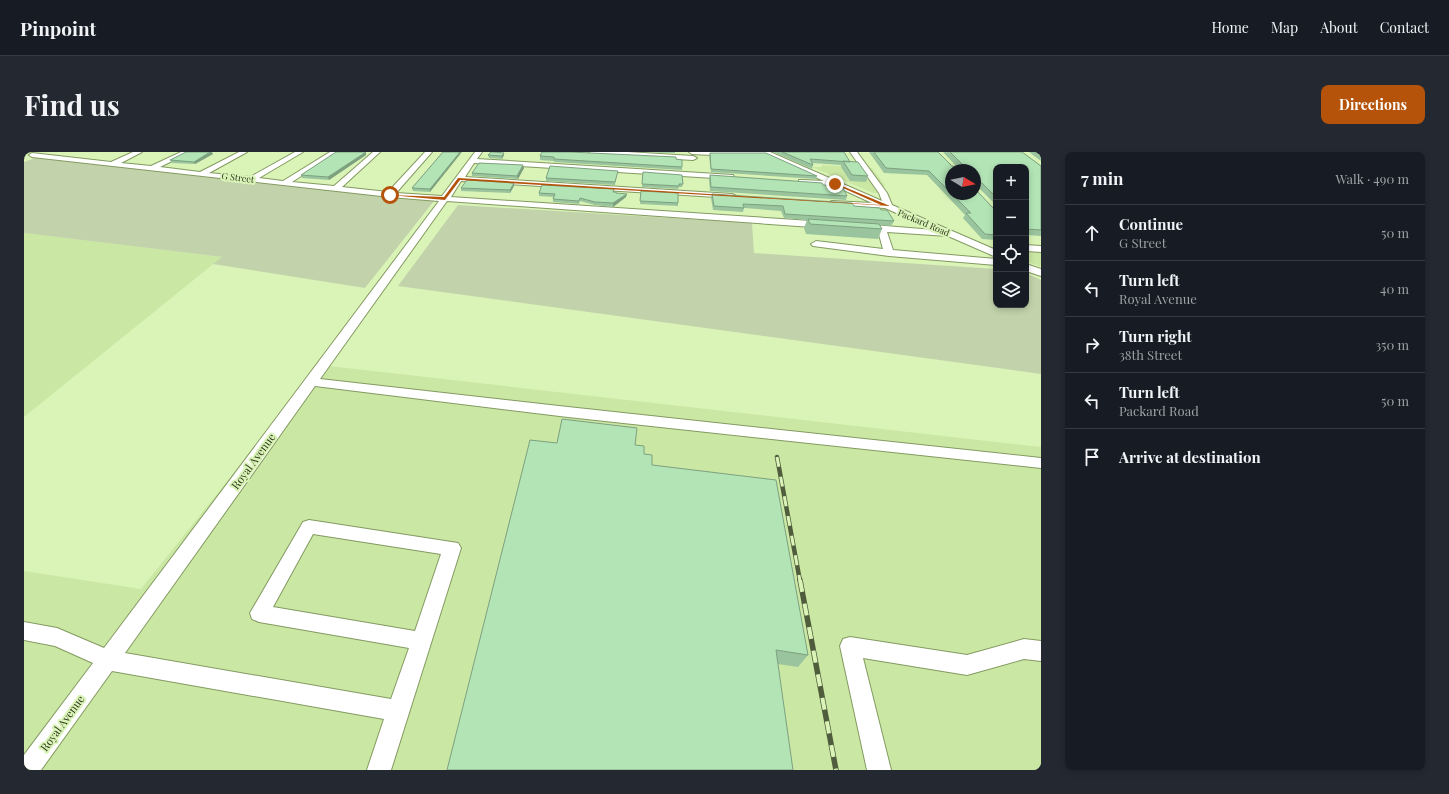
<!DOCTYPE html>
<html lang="en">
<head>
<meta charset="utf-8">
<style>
  :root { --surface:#171b24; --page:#242831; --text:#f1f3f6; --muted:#9ea1a6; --line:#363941; --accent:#b45309 }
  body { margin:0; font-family:"Playfair Display",serif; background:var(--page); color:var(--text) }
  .controls { position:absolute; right:12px; top:12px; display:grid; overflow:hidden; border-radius:8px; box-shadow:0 2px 6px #0003 }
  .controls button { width:36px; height:36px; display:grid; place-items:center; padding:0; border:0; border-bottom:1px solid var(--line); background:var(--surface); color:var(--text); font:20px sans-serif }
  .compass { position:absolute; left:921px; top:12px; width:36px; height:36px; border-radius:50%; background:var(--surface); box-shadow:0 2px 6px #0003; rotate:100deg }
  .stop { position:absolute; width:12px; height:12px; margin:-9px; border:3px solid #b45309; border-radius:50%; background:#fff }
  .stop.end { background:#b45309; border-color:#fff; box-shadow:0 1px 4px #0008 }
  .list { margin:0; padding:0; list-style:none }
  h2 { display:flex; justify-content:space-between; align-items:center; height:52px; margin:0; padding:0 16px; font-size:17px }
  h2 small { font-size:13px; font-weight:400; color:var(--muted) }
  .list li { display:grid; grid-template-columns:26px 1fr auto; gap:12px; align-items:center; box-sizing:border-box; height:56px; padding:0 16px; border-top:1px solid var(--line) }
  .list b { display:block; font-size:15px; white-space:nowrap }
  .list p { margin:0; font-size:13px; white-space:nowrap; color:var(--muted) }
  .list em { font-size:13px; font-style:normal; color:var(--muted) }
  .icon { flex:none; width:22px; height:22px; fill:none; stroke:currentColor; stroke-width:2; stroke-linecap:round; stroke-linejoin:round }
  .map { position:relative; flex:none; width:1017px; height:618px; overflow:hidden; border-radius:8px }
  header { display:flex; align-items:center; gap:24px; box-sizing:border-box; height:56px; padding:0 20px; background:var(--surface); border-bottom:1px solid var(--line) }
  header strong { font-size:19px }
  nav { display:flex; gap:22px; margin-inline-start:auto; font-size:14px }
  .intro { display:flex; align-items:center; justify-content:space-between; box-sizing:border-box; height:96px; padding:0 24px }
  h1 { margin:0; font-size:28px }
  .button { padding:10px 18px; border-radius:8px; background:var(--accent); color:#fff; font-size:14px; font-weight:700 }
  main { display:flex; gap:24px; padding:0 24px }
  aside { flex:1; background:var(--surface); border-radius:8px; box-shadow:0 2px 6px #0003 }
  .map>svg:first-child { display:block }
</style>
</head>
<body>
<header>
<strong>Pinpoint</strong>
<nav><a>Home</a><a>Map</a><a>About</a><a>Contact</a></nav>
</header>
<div class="intro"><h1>Find us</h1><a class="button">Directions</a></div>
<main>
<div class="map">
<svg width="1017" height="618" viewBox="0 0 1017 618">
  <rect width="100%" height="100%" fill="#daf4b7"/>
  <path fill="#cbe7a4" d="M798,13L848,16L860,32L861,41H849L788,15H798Z
    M0,81L198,105L0,265Z
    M1002,93L1017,94V115L1002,109Z
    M296,213L1017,295V618H0V419L117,437Z"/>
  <path fill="#c2d3ab" d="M11,6L410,49L341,136L189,112L198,105L0,81V10Z
    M434,53L728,71L730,101L972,117V153H1002V121L1017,128V222L374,134Z"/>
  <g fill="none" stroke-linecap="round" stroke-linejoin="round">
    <defs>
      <path id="minor" d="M109,0H118L97,11L127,14L157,0H166L136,15L176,20L215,0H223L185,21L226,25L271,0H279L235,26L259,29L306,0H314L268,30L310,34L349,0H356L318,35L364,40L401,0H408L372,41L418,44L451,0H458L453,7L709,23L710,25L706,27L450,11L441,25L708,42L712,44L708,46L437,29L427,45L802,70L806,73L802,76L423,49L296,227L544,255L1017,306V316L544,265L291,234L101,501L367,547L385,496L235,470L228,467L226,461L279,370L285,368L434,391L437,396L367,618H343L360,567L88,519L17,618H0V603L69,511L31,494L0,488V470L33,476L80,496L415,49L366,45L8,5L5,3L8,1L87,10ZM289,382L417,402L391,479L249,455Z
        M565,0H603L669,4L673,6L669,8L568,2Z
        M665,0H746L858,49L855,41L826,0H833L863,41L868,53L972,98V105L924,84L863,80L869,98L972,107V113L865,104L789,94L787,92L792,89L859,97L854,79L834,77L833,75L837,72L910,78L861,56L805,53L804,51L808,49L848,51L811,34L775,32V28H778L800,29L741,3L711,2L707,4L668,2Z
        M1002,93L1017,94V100L1002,99Z
        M1002,112L1017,117V124L1002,119Z
        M826,485L943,503L1000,487L1017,489V509L1000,507L943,523L839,506L867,618H843L816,494L819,487Z"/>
    </defs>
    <use href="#minor" stroke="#839a61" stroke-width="2"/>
    <use href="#minor" fill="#fff" fill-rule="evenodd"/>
    <defs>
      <path id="rail-far1" d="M753,305L776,429"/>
      <path id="rail" d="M776,428L812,618"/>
    </defs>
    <use href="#rail-far1" stroke="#505d3d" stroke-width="4.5"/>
    <use href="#rail" stroke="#505d3d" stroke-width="5.5"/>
    <use href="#rail-far1" stroke="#daf4b7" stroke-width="3" stroke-dasharray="10" stroke-linecap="butt"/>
    <use href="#rail" stroke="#daf4b7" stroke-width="4" stroke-dasharray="12" stroke-linecap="butt"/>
  </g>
  <path fill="#99c49d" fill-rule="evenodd" d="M419,0L406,40L389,39L388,36Z
    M614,0H651V1Z
    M749,0H820L826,10L844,24L842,30L826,29L817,15V13L788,11L789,13L788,17Z
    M845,0H914L928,14L933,15L919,0H998L1017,14V84L1002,83V15H972V53L955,36H952V38L971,58H972V88L958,87L939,66L941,63L903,23L860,21ZM927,18L951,42H927Z
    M1005,0H1017V9Z
    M686,1L793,24L792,27L687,20L685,4Z
    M189,2L171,12L148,11L146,8Z
    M342,3L305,28L278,26L277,23Z
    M464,3H480L478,7L465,6Z
    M516,4L652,7L658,15V18L530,10V9L516,8Z
    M500,16L494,27L448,24V21Z
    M619,20L659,32L658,35H655L654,37L618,35Z
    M593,22L591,33L522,29V26Z
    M686,23L799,33L823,44L822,48L686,39L685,27Z
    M490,34L486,41L437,39V36Z
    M617,39L654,51V54L616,52Z
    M589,40L602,45L589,55L571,53L556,49L555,52L529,50V47L530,45L515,44V41Z
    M688,42L830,54L857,58L870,69L867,74L855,73L858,77L854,87L782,82L780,76L783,68L760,66L757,59L720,56L719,60L689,58L687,46Z
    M533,291L611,293L620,302L628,313L784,503L774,515L754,512Z"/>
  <path fill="#7da07f" d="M186,0H188L189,2L171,12L170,10Z
    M342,0V3L305,28L304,25Z
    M436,0H438L406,40V37Z
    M480,1V3L478,7V4Z
    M499,13L500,16L494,27L493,24Z
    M490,31V34L486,41V38Z
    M603,42L602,45L589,55V51Z"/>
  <path fill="#b2e4b6" stroke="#7da07f" d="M162,0H186L170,10L146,8Z
    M312,0H342L304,25L277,23Z
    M419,0H436L406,37L388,36Z
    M467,0H469L480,1L478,4L464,3Z
    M518,0H546L652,5V7L658,8V15L530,7V5L516,4Z
    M758,0H820L826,10L786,7L789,13Z
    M850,0H914L928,14L937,15L939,13L926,0H998L1017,14V78L1002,77V15H972V45L958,31H953L952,38L971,58H972V83L961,82L942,61H947L928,42H951V18H927V41L905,19L862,16Z
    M1013,0H1017V3Z
    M686,1H742L793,24L687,17Z
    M819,9L834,10L844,24L828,23Z
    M455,11L499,13L493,24L448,21Z
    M526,14L594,19L591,30L522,26Z
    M619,20L658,23L659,32H655V34L618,32Z
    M686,23L798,31L799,33L818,34L823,44L687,35Z
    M443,28L490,31L486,38L437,36Z
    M518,33L590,37L589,40H592V41L603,42L589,51L571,50L556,46L555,49L529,47L531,42L515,41Z
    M617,39L654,41V51L616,49Z
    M688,42L828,51L830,54L856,56L857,58H863L870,69L761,62L759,54L719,52L720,56L690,54Z
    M784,67L855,72L858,77L786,72Z
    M538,267L613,276L611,293L620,294V302L628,303V313L752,328L784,503L752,498L769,618H423L506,288L533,291Z"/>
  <path fill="#b45309" d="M434,26L857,53L810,32L811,31L866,54L436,28L421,48L365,43L420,45Z"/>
  <g text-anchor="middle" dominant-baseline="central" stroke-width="4" stroke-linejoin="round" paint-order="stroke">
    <g font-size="9" fill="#2d371f" stroke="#daf4b7">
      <text transform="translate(214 25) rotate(7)">G Street</text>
      <text transform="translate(900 70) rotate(23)">Packard Road</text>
    </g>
    <g font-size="11" fill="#2d371f" stroke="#daf4b7">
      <text transform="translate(229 309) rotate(-54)">Royal Avenue</text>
      <text transform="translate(38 571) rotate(-54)">Royal Avenue</text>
    </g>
  </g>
</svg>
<div class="controls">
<button>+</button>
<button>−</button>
<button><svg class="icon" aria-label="locate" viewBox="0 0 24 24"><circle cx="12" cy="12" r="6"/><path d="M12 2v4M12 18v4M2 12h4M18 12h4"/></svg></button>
<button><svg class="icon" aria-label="layers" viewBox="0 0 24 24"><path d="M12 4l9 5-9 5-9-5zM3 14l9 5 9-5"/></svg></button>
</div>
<svg class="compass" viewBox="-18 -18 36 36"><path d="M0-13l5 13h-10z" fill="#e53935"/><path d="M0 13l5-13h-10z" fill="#9ea1a6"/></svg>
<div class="stop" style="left:366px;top:43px"></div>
<div class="stop end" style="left:811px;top:32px"></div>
</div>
<aside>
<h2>7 min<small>Walk · 490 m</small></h2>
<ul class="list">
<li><svg class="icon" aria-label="ahead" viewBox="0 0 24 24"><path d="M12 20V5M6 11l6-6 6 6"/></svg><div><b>Continue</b><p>G Street</p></div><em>50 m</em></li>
<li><svg class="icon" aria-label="left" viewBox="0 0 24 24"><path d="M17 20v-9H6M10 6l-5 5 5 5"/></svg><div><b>Turn left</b><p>Royal Avenue</p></div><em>40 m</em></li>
<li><svg class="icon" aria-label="right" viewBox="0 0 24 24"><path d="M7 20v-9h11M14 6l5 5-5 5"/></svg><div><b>Turn right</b><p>38th Street</p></div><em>350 m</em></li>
<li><svg class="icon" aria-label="left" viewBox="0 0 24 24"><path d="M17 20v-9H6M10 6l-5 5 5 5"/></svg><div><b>Turn left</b><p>Packard Road</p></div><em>50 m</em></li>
<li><svg class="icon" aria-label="arrive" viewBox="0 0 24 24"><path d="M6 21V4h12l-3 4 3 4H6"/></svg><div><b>Arrive at destination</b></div></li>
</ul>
</aside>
</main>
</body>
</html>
